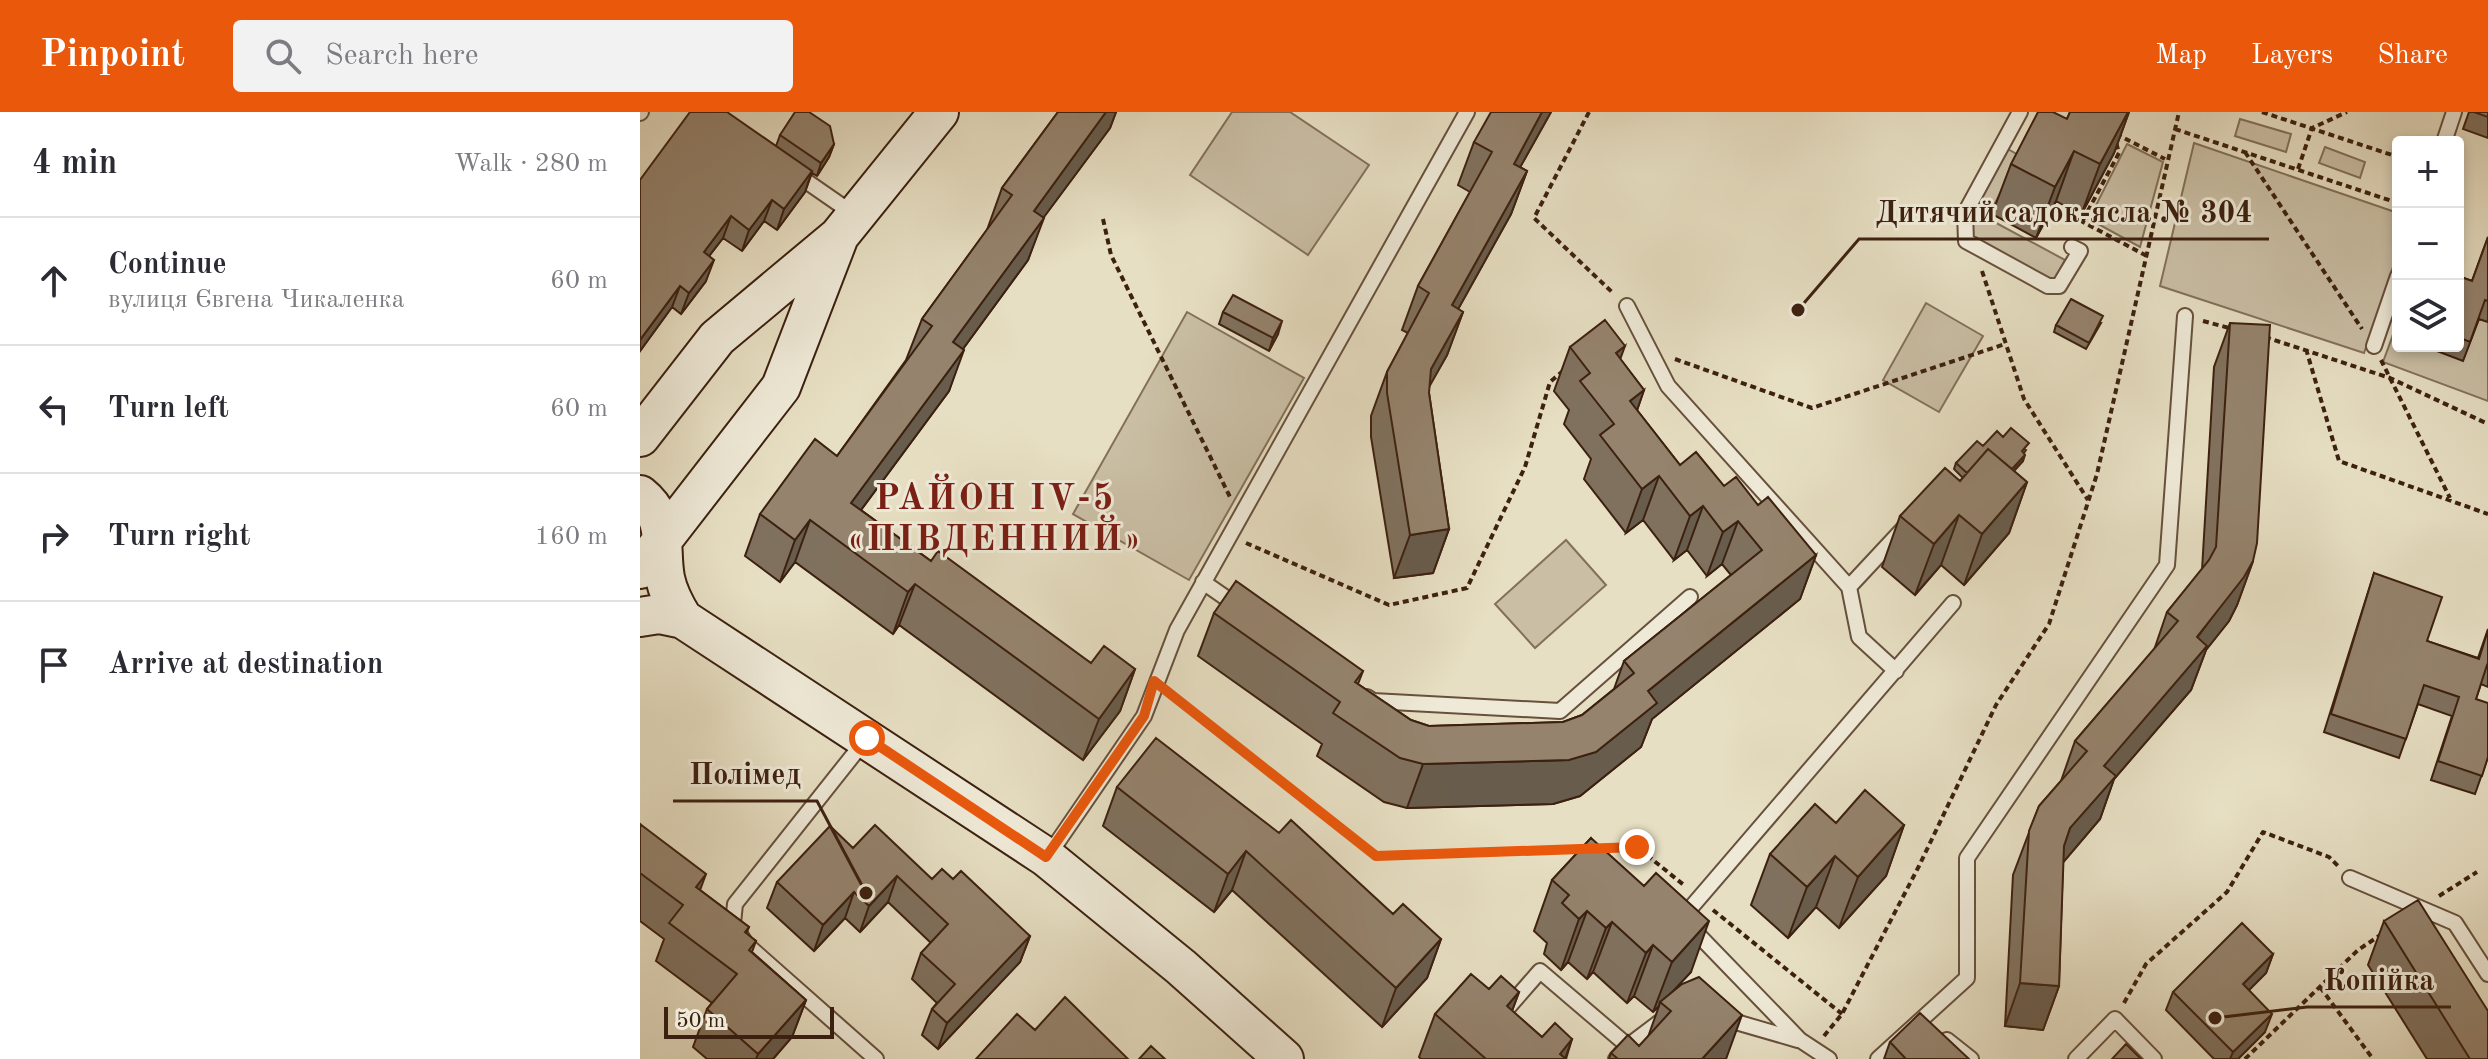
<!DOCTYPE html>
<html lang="en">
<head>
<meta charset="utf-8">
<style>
  :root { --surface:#fff; --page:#f2f2f3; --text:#2b2b33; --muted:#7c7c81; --line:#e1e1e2; --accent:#ea580c }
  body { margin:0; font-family:"Old Standard TT",serif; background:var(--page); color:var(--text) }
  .controls { position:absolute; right:24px; top:24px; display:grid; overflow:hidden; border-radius:8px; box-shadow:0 4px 12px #0003 }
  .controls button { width:72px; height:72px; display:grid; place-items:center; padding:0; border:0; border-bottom:2px solid var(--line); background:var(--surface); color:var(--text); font:40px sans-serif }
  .scale { position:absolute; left:24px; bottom:20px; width:170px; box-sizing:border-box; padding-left:8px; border:4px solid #3c2010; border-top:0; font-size:22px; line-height:28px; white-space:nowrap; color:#3c2010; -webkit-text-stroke:6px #efead8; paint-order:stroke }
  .stop { position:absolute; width:24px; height:24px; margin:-18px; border:6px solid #ea580c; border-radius:50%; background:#fff }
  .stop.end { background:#ea580c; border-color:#fff; box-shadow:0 2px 8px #0008 }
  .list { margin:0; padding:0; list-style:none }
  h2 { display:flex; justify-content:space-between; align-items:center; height:104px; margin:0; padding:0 32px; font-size:34px }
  h2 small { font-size:26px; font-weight:400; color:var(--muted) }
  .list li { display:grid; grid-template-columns:52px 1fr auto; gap:24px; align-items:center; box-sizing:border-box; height:128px; padding:0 32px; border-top:2px solid var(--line) }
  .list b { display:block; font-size:30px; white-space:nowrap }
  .list p { margin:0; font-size:26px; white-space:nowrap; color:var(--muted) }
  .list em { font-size:26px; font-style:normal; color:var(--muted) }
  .icon { flex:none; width:44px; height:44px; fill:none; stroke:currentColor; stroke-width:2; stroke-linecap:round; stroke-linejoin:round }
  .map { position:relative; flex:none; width:1848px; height:947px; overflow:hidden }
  header { display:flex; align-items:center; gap:48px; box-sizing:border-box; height:112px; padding:0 40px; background:var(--accent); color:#fff }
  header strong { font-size:38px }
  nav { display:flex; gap:44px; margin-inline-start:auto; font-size:28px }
  .search { width:560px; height:72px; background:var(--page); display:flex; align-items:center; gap:20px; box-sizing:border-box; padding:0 28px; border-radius:8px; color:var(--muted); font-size:30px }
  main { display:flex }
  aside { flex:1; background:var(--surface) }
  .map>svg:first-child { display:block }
</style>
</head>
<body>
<header>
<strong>Pinpoint</strong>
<div class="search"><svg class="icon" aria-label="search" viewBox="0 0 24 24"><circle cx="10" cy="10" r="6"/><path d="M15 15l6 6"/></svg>Search here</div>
<nav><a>Map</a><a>Layers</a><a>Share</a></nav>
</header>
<main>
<aside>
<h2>4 min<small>Walk · 280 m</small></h2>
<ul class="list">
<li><svg class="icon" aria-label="ahead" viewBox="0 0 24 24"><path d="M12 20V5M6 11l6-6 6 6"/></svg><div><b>Continue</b><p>вулиця Євгена Чикаленка</p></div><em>60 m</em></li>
<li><svg class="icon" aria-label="left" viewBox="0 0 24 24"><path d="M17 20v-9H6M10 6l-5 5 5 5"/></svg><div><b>Turn left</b></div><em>60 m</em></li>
<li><svg class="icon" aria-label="right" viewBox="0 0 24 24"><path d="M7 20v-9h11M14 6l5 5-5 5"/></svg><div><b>Turn right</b></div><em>160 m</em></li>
<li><svg class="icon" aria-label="arrive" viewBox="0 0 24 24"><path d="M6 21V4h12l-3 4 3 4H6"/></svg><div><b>Arrive at destination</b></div></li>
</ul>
</aside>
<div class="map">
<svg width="1848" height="947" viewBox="0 0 1848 947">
  <rect width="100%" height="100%" fill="#e7dfc3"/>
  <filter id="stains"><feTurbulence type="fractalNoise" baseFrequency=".0025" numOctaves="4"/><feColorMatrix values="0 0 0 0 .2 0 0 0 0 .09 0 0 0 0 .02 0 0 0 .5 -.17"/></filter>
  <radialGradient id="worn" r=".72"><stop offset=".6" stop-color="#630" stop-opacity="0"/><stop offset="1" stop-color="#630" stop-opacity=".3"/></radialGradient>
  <path fill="#cabfa5" stroke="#83705a" stroke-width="2" d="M592,0H650L729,53L668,143L550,63Z
    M1600,7L1651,22L1646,40L1595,24Z
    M1554,31L1758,101V140L1724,241L1520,174Z
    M1487,32L1523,50L1500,135L1449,107Z
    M1685,35L1725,50L1720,66L1679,51Z
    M1366,36L1380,44L1347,106L1425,148L1415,167H1408L1333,127L1331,99Z
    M1286,191L1343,224L1299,300L1243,268Z
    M547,200L664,266L549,468L433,402Z
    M1839,207L1848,210V289L1743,250L1753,223L1758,224V234H1784L1823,248Z
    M926,428L966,473L895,536L855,492Z"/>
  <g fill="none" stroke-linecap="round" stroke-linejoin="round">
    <defs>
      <path id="service" d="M1380,0L1325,101L1326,129L1408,174H1419L1440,139L1432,135
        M0,1L1,0
        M1804,30L1814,0
        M153,60L215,103
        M987,194L1028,274L1209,475L1264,416
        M1734,234L1758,164
        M563,470L599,495
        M1209,475L1219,525L1256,559
        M727,585L733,589L920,599L1050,485
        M226,627L95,792L93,811L106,832L236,947
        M408,744L504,604L537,518L827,0
        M1710,766L1815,811L1848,862
        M866,898L900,859L988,934
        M1082,906L1158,928
        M1307,928L1331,947
        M976,947L988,934L1025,906
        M1189,947L1160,928L1042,806L1313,491
        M1238,947L1327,866V746L1527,453L1545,204
        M1436,947L1475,907L1514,947"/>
      <path id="secondary" d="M0,325L77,226L199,124L299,0
        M0,383C30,407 19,434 25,466C28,481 35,494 43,507
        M0,457L141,275L198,127
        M0,505L19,502L43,507L406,745L541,855L644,947"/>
    </defs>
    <use href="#service" stroke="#67503d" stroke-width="18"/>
    <use href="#secondary" stroke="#3c2010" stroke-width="42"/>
    <path stroke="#3c2010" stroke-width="4" stroke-dasharray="6 4" stroke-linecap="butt" d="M949,0L894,106L973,181
      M1622,0L1758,45
      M1535,17L1758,91
      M1476,22L1525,47
      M1605,40L1722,217
      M1658,57L1672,16L1707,0
      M1413,94L1505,143
      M463,107L471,143L591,387
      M1443,108L1479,41L1476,30
      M1342,159L1384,287L1448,388
      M1563,209L1593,217
      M1625,225L1750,266L1848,312
      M1666,237L1699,349L1848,402
      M1035,247L1172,296L1365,232
      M1741,248L1810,386
      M606,431L749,493L827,476L885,355L910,270L923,259
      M532,583L736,744L943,737
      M960,737L997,735L1045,774
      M1799,784L1837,760
      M1073,798L1202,902
      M1680,875L1733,947
      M1484,891L1506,852L1587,780L1623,720L1689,745L1698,754
      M1184,924L1202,902L1279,754L1356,593L1409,512L1457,362L1539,0
      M1605,947L1718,838L1742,822"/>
    <use href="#service" stroke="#efead8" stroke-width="14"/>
    <use href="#secondary" stroke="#efead8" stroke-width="38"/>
  </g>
  <path fill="#80715e" stroke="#3c2010" stroke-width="2" d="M418,0H476L470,16L403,106L388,148L323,237L309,279L221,398L291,449L451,551L495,557L480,599L443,648L259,513L253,522L155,450L140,470L105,444L120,402L197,344L266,248L282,207L347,118L362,76Z
    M911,0L880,55L887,59L871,102L818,197L823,200L807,243L789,274V281L809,417L793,461L754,466L731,325V304L747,260L768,221L762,218L778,174L830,80L818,73L834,30Z
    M1430,0H1489L1474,41L1441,103L1416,89L1396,126L1352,102L1371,52L1427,7Z
    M1829,0H1848V26L1823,17Z
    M140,23L194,32L189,45L177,64L172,61L165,80L137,118L124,109L102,139L83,126L69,144L66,169L41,202L32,195L0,239V68L136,34Z
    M1848,125V210L1839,207L1823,249L1784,234H1818V164L1832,169Z
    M583,200L638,222L629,239L579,212Z
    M1758,209V224L1753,223Z
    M1461,211L1446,237L1414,220L1416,213Z
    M1590,211L1613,449L1597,493L1589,509L1566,538L1551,578L1474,667L1460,707L1423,750L1419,874L1403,918L1365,914L1373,763L1399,694L1421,669L1435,629L1514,538L1527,500L1562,458L1574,255Z
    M930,235L980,247L1004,278L997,298L1040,353L1118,393L1176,443L1160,487L1012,607L1001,635L940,684L913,692L767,696L744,690L677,644L682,632L558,544L574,501L723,559L718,572L771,608L789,614L923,610L942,603L974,577L984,549L1091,463L1082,452L1067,464L1047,438L1034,448L1003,408L986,421L944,367L951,347L924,312L929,298L914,279Z
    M1363,325L1386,338L1384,341L1383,349L1374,359L1387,370L1369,421L1324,473L1301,453L1275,483L1242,455L1260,404L1320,369L1323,366L1314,357L1316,351L1343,334Z
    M1734,461L1787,529L1838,546L1848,517V575L1841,572L1836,587L1848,645L1835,682L1791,668L1812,604L1778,592L1759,646L1684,620Z
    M477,675L639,721L753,802L801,827L787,866L742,915L592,778L574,800L463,714Z
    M1196,711L1264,713L1246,764L1199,816L1176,795L1148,826L1111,793L1130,742Z
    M0,712L60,778L109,815L106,822L116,829L112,840L166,888L152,925L133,947H67L53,935L67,897L72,891L16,849L24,827L0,809Z
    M951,726L1051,860L1032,880L1086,947H969L971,941L999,934L1008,925L1019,894L1013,900L994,884L987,891L953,860L947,867L928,850L921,858L904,842L907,831L894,819L912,768Z
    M213,736L292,767H313L390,824L380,850L298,937L282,923L292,897L297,891L272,867L281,841L291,831L248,790L220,820L205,806L174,839L127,796L137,770Z
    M1744,809L1848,947H1787L1728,853Z
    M1633,842L1626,861L1609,878L1625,920L1598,947H1574L1526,898L1533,880Z
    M849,877L879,880L872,899L902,925L932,927L926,947H781L779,945L795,902Z
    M1250,930L1329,947H1244Z"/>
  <path fill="#685c4c" stroke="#3c2010" stroke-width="2" d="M466,0H476L470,16L378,140L394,99Z
    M902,0H911L858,95L874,52Z
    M1488,0H1489L1474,41L1441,103L1460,52Z
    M194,32L189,45L177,64L181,51Z
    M1434,39L1416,89L1396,126L1415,75Z
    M172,59L165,80L137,118L144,97Z
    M887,59L871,102L796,237L812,193Z
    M132,88L124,109L102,139L109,118Z
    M91,104L83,126L56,161L64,140Z
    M404,106L388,148L298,271L313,230Z
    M74,148L66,169L41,202L49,181Z
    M40,174L32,195L0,239V228Z
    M823,200L807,243L775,300L791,257Z
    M642,209L638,222L629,239L633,226Z
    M985,234L969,278L976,241Z
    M324,238L309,279L198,429L211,391Z
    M1004,278L989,322L990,289Z
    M1385,343L1383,349L1346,388L1349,382Z
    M1019,364L1003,408L986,421L1002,377Z
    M1387,370L1369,421L1324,473L1342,422Z
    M1063,394L1047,438L1034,448L1050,404Z
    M1319,403L1301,453L1275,483L1294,432Z
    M170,408L155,450L140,470L155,428Z
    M1098,409L1082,452L1067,464L1083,420Z
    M809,417L793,461L754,466L770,423Z
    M1176,443L1160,487L1012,607L1001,635L940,684L913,692L767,696L783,652L929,648L1008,579Z
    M1613,449L1597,493L1589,509L1566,538L1551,578L1474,667L1460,707L1415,760L1430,716L1464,654Z
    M275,472L259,513L253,522L268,480Z
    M495,557L480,599L443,648L459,607Z
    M1264,713L1246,764L1199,816L1218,765Z
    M606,739L592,778L574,800L588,762Z
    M1195,744L1176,795L1148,826L1167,775Z
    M66,762L52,800L56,775Z
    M257,764L248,790L220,820L229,794Z
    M214,780L205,806L174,839L183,813Z
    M947,799L928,850L921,858L939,807Z
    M1069,809L1051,860L1022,891L1020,890L1019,894L1013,900L1032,850Z
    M972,810L953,860L947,867L966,816Z
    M390,824L380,850L298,937L307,911Z
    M801,827L787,866L742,915L756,876Z
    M1013,833L994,884L987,891L1006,841Z
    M1633,842L1626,861L1596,891L1603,872Z
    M1380,871L1419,874L1403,918L1365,914Z
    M879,880L863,923L867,894Z
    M166,888L152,925L133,947H116L118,942Z
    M1632,902L1625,920L1598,947H1590L1593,940Z
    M1102,903L1086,947H1062Z
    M932,927L925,947L920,942Z"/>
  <path fill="#95836d" stroke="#3c2010" stroke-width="2" d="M50,0H87L172,59L144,97L132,88L109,118L91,104L64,140L74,148L49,181L40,174L0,228V68Z
    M155,0H169L190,14L194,32L181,51L140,23Z
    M418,0H466L394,99L404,106L313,230L324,238L211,391L291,449L298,439L451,551L464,534L495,557L459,607L275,472L268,480L170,408L155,428L120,402L175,327L197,344L292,214L282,207L372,83L362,76Z
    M851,0H902L874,52L887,59L812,193L823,200L791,257L789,281L809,417L770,423L747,281V260L789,181L778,174L852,40L834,30Z
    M1398,0H1413L1427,7L1430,0H1488L1460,52L1434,39L1415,75L1371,52Z
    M1834,0H1848V5Z
    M1848,125V189L1845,188L1830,230L1818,225V164L1832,169Z
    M593,183L642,209L633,226L583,200Z
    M1431,187L1463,204L1449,231L1416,213Z
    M965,208L985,234L976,241L1004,278L990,289L1040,353L1056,340L1084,374L1096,365L1118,393L1128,385L1176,443L1008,579L1017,591L956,640L929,648L783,652L760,646L693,601L700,590L574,501L596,469L723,559L715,570L771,608L789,614L923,610L942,603L994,561L984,549L1122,438L1098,409L1083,420L1063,394L1050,404L1019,364L1002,377L960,323L974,312L940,269L950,261L930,235Z
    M1590,211L1630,213L1617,431L1613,449L1604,465L1557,525L1567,534L1464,654L1476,664L1430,716L1424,734L1419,874L1380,871L1389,719L1399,694L1447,639L1435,629L1538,509L1527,500L1569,448L1576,435Z
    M1371,316L1389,331L1382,339L1385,343L1372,357L1348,337L1327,361L1316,351L1337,329L1343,334L1357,319L1363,325Z
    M1348,337L1387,370L1342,422L1319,403L1294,432L1260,404L1305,356L1320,369Z
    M1734,461L1802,485L1787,529L1839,547L1848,518V554L1847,553L1836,587L1848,591V645L1842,664L1798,649L1819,585L1784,573L1766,627L1691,602Z
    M516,626L639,721L651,708L753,802L763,792L801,827L756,876L606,739L588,762L477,675Z
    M1225,678L1264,713L1218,765L1195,744L1167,775L1130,742L1175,692L1196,711Z
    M0,712L66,762L56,775L109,815L105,820L116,829L109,838L166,888L118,942L67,897L97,862L29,811L43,793L0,761Z
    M235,713L292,767L302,757L313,767L321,759L390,824L307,911L292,897L315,872L281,841L308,812L257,764L229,794L214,780L183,813L137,770L190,714L213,736Z
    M951,726L1004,774L1016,761L1069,809L1032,850L1013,833L1006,841L972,810L966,816L947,799L939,807L922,791L929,783L912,768Z
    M1778,788L1848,899V947H1830L1744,809Z
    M1602,811L1633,842L1603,872L1632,902L1593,940L1533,880Z
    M831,862L849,877L861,864L879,880L867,894L902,925L915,911L932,927L920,942L926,947H846L795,902Z
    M1059,865L1102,903L1062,947H978L971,941L988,923L999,934L1031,899L1020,890L1042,872Z
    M425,885L488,947H336L377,902L395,918Z
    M1280,901L1329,947H1266L1250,930Z
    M1486,932L1501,947H1472Z
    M511,934L525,947H499Z"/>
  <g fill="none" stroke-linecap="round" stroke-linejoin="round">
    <path stroke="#ea580c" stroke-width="10" d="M227,626L406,745L504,604L514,569L736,744L997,735"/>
  </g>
  <g text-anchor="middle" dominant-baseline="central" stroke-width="6" stroke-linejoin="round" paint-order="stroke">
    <g font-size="36" font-weight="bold" letter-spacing="2" fill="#7a1f14" stroke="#efead8">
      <text x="355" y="388">РАЙОН IV-5<tspan x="355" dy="41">«ПІВДЕННИЙ»</tspan></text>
    </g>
  </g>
  <path fill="none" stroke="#3c2010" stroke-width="3" d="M1158 198L1219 127H1629M226 781L177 689H33M1575 906L1667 895H1811"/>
  <g fill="#3c2010" stroke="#efead8" stroke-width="3">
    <circle cx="1158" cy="198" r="8"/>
    <circle cx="226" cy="781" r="8"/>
    <circle cx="1575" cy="906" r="8"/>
  </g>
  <g font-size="30" text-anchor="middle" font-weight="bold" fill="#3c2010" stroke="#efead8" stroke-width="6" stroke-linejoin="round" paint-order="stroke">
    <text x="1424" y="110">Дитячий садок-ясла № 304</text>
    <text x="105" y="672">Полімед</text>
    <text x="1739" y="878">Копійка</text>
  </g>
  <rect width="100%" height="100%" filter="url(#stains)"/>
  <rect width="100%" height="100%" fill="url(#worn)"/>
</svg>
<div class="controls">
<button>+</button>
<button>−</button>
<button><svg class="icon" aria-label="layers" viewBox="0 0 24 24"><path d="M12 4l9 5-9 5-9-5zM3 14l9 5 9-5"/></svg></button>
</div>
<div class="scale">50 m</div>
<div class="stop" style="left:227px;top:626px"></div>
<div class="stop end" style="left:997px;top:735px"></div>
</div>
</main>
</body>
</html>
